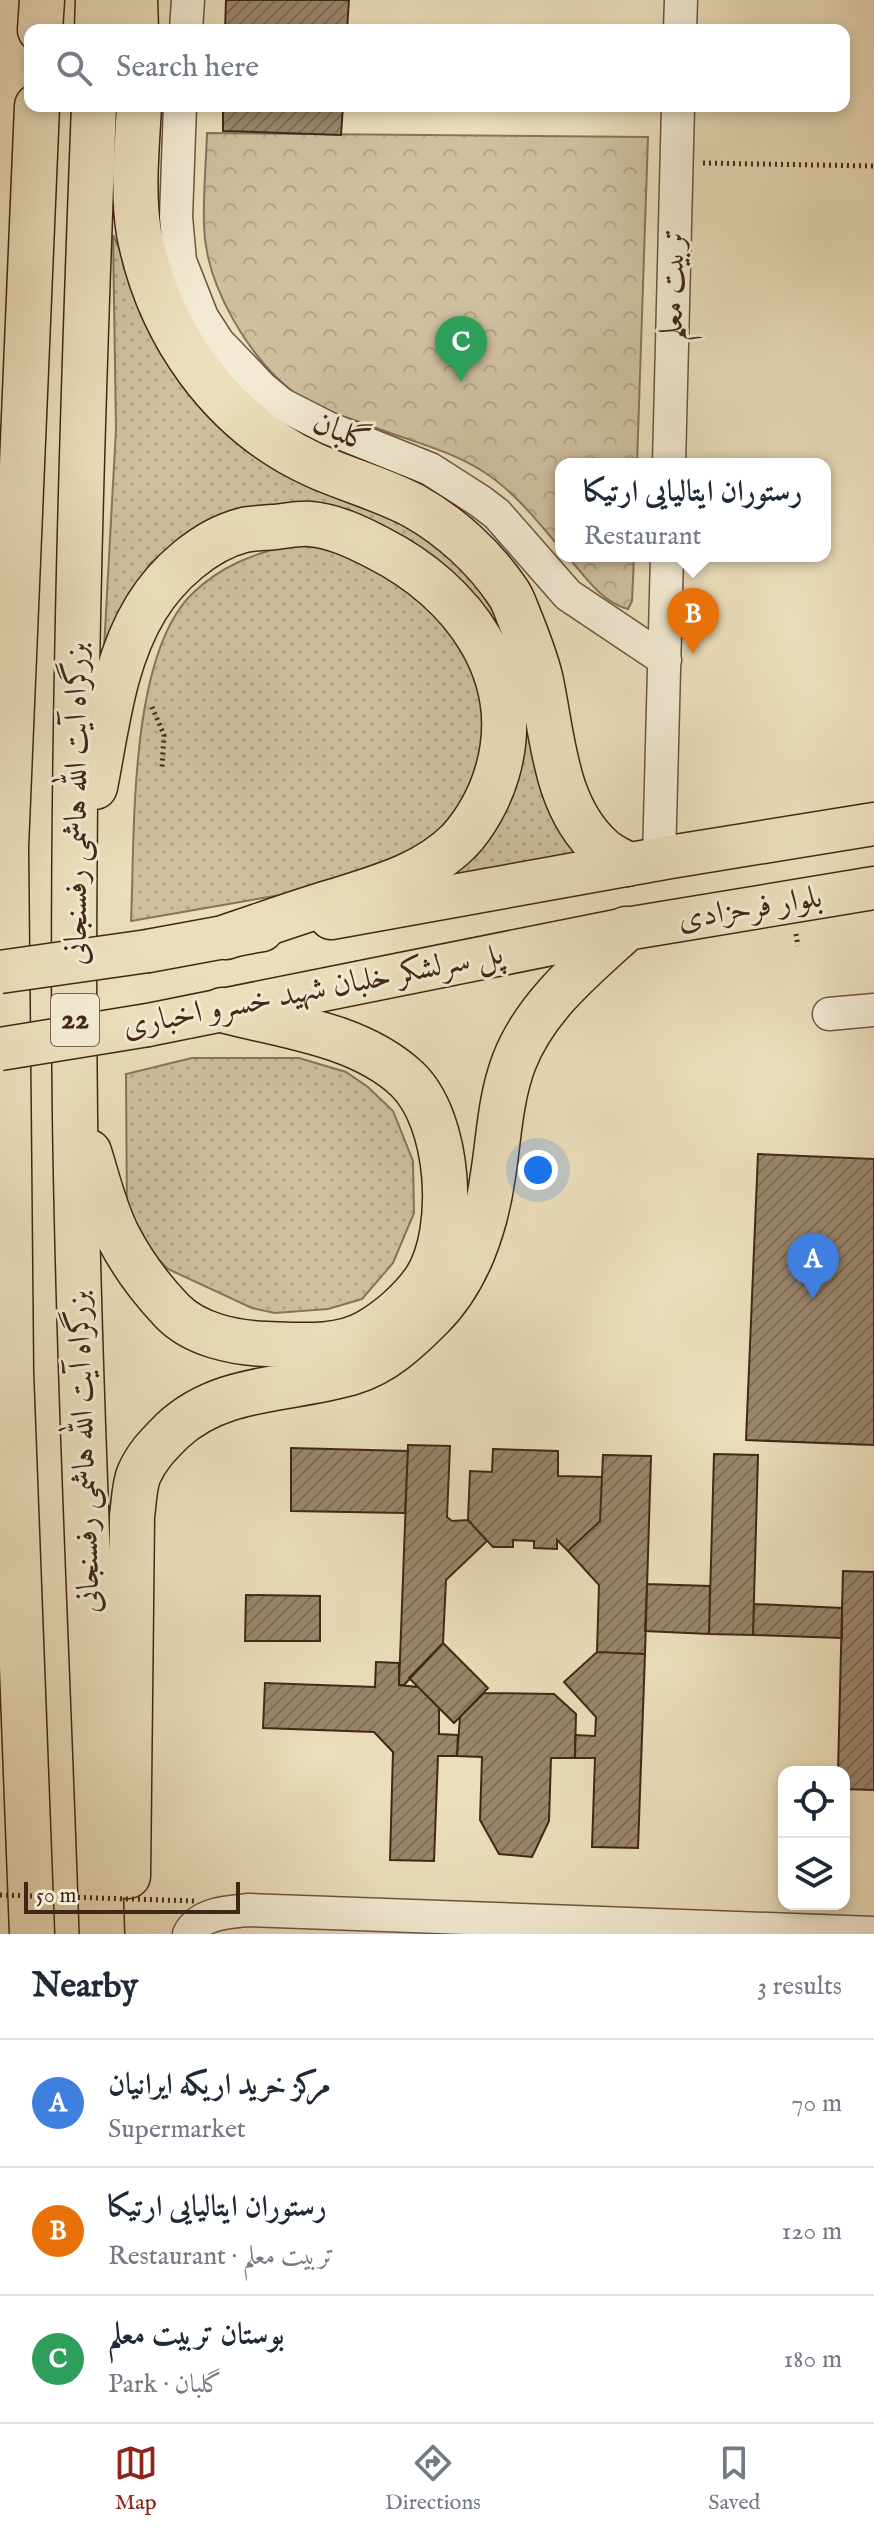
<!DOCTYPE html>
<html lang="en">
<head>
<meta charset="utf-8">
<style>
  :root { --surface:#fff; --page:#f2f2f3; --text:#1f2937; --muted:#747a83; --line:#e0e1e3; --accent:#8f2418 }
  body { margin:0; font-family:"IM FELL English",Amiri,serif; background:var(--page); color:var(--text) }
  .controls { position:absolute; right:24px; bottom:24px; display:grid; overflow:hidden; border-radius:16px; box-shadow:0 4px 12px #0003 }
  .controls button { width:72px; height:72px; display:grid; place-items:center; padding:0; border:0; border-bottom:2px solid var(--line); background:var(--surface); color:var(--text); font:40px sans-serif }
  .scale { position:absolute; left:24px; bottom:20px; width:216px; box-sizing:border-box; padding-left:8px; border:4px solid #432716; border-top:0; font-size:22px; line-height:28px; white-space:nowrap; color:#432716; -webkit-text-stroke:6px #f3ead3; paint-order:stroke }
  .you { position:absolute; left:538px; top:1170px; width:28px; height:28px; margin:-20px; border:6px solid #fff; border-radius:50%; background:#1a73e8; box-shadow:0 0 0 12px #1a73e833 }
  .badge { display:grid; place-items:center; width:52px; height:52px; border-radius:50%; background:var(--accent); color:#fff; font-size:26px; font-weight:700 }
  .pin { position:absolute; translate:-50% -66px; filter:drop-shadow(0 2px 4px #0008) }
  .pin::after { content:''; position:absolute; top:42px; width:28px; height:24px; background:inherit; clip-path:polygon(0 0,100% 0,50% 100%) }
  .popup { position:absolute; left:555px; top:458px; width:276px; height:104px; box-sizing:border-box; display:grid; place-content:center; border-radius:16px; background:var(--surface); filter:drop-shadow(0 2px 6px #0005); font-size:26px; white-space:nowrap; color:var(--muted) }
  .popup b { font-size:30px; color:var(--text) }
  .popup::after { content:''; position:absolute; left:50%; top:100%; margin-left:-16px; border:16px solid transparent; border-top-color:var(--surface) }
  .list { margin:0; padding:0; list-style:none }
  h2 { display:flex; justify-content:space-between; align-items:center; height:104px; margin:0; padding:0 32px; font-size:34px }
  h2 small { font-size:26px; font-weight:400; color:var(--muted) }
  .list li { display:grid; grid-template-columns:52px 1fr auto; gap:24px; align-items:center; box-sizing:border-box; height:128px; padding:0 32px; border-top:2px solid var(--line) }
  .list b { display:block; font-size:30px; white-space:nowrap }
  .list p { margin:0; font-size:26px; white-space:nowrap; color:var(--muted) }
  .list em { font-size:26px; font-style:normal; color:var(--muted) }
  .icon { flex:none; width:44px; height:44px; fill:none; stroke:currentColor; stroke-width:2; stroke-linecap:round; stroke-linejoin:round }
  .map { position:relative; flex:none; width:874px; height:1934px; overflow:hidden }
  .search { position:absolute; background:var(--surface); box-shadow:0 4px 12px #0003; left:24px; right:24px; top:24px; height:88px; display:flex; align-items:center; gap:20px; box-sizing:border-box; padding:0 28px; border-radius:16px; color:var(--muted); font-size:30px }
  .sheet { height:488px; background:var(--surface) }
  nav { display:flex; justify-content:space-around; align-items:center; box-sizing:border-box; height:112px; border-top:2px solid var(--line); background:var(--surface); font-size:22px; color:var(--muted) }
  nav a { display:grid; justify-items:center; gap:4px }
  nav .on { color:var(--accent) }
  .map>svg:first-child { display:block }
</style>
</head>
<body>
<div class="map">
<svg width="874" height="1934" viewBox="0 0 874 1934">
  <defs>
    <pattern id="grass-dots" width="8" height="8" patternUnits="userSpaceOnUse" patternTransform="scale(2)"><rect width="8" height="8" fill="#cfbf9f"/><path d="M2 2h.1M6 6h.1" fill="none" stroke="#b3a488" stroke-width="1.8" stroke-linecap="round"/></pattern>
    <pattern id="forest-crowns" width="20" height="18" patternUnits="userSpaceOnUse" patternTransform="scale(2)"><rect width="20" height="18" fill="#cfbf9f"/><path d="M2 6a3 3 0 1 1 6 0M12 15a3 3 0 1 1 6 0" fill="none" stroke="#b3a488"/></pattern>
    <pattern id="building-hatch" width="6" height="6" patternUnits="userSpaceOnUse" patternTransform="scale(2)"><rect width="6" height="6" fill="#9b866c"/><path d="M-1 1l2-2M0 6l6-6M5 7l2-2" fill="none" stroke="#806e58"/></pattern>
  </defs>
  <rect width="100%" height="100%" fill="#ecdebb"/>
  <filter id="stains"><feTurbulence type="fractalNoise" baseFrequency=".0025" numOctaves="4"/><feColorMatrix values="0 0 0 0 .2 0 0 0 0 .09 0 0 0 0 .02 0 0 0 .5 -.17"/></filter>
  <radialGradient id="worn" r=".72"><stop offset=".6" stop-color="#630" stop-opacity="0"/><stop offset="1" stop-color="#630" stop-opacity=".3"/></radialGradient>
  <path fill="url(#grass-dots)" stroke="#89735a" stroke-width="2" d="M113,235L162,340L443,540L496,592L592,855L432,883L519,753L410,549L182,537L151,563L129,593L102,685L116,429Z
    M290,545L343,549L382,565L456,627L494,733L446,838L366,880L131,921C135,834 128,655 193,593C221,566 253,554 290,545Z
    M192,1058H299L346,1072L368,1087L393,1111L413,1161L414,1213L393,1263L362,1299L328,1309L275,1313L252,1308L168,1269L147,1248L127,1219L126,1074Z"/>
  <path fill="url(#forest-crowns)" stroke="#89735a" stroke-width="2" d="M207,133L648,137L637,464H561V549C537,521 515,492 484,472C450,450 409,441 371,426C350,418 315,409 298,396C250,360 205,286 204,225C203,195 206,164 207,133Z
    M567,556H634L632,601L628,609C601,602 585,576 567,556Z"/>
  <path fill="url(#building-hatch)" stroke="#432716" stroke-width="2" d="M226,0H349L347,30H225Z
    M223,106H343L341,135L223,131Z
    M758,1154L874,1159V1445L746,1440Z
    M408,1445L450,1446L447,1517L452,1521L468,1520L487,1541L446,1580L443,1643L404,1685H399Z
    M291,1448L408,1451L405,1513L291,1511Z
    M493,1449L558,1451V1476L602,1477L600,1521L568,1551L557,1540V1549L534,1548V1541L513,1540V1547H493L468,1520L470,1471L492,1472Z
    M714,1454L758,1455L753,1635L709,1634Z
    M603,1455L651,1456L645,1654L597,1652L599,1585L568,1551L600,1521Z
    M843,1571L874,1572V1790L844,1789V1772H838Z
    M647,1584L710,1586L709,1634L645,1631Z
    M246,1595L320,1596V1641H245Z
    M754,1604L842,1608V1638L753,1635Z
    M443,1643L488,1688L454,1723L409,1678Z
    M597,1652L645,1654L638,1848L592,1847L595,1758H575V1735L595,1736L596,1717L564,1682Z
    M376,1662L399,1663V1685L418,1687L439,1708V1734L458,1735L457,1756H438L434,1861L390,1860L393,1752L374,1732L263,1728L265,1683L375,1687Z
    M484,1693L554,1694L576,1714L575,1758H551L549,1821L532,1857L499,1854L480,1820L482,1757L457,1756L460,1717Z"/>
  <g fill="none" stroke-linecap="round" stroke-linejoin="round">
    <defs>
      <path id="minor" d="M186,30L188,0
        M680,30L681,0
        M180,106L176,217L180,261L202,317L218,342L262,388L281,404L328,428L430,469L480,501L497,514L568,595L665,660
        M669,464L678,106
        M659,859L667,556
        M829,1014L874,1010
        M189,1934C200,1913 228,1912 249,1910L874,1933"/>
      <path id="major" d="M331,918L670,857L874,824
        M148,951L262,930
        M148,1025L626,929L874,888"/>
      <path id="highway" d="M135,0L136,30
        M40,30L42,0
        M97,30L98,0
        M94,106C81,443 71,780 75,1117C79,1389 93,1662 102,1934
        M139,106C137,147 132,192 139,233C158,332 220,422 314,465C347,480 382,489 414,506C450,526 484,557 507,591C514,600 517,613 522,624C529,642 537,662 541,681C553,738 555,806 601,848C608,855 618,859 626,864
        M95,787C107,727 113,662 146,608C167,574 204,540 244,530C253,528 264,528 274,527C285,526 298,523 310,524C334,526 357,537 378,548C463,591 526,675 497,773C490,797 476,823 459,841C425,875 379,887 335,901C298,912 262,925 226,937
        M89,1152C98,1180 105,1212 119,1238C132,1263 152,1290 172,1311C195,1335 235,1343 267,1344C299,1345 339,1349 368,1332C389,1320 412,1300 426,1279C457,1230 450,1120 407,1079C359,1034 283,1026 222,1010
        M128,1876L132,1516C134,1503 134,1486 139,1474C147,1456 158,1445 172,1431C222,1384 291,1391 353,1372C384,1363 409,1339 431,1317C468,1280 486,1226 493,1175C499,1138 500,1099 514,1062C535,1007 583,968 626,929
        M32,1934L11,1372L6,847L37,106"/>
    </defs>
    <use href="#minor" stroke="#6d553f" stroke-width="35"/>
    <use href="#major" stroke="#432716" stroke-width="45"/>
    <use href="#highway" stroke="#432716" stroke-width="47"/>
    <path stroke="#432716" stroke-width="5" stroke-dasharray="2 4" stroke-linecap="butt" d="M703,163L874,166
      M152,707L164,735L162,768
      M796,934L798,946"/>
    <use href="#minor" stroke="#f3ead3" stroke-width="32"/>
    <use href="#major" stroke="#ecdebb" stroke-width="42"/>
    <use href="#highway" stroke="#ecdebb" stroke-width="44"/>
    <defs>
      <path id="major-bridge" d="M0,972L148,951
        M0,1049L148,1025"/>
    </defs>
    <use href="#major-bridge" stroke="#432716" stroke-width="45" stroke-linecap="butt"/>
    <path stroke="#432716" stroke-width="5" stroke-dasharray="2 4" stroke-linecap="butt" d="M0,1895L195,1901"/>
    <use href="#major-bridge" stroke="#ecdebb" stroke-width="42"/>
  </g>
  <g text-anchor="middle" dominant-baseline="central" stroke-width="6" stroke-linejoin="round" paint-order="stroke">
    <rect fill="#f3ead3" stroke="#78624f" stroke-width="2" x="51" y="994" width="48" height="52" rx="6"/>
    <g font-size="30" font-weight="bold" fill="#432716">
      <text x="75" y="1020">22</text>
    </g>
    <g font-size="32" fill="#432716" stroke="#f3ead3">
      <text transform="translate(674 285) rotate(-89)">تربیت معلم</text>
      <text transform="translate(341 433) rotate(23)">گلبان</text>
      <text transform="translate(77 804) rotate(-90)">بزرگراه آیت الله هاشمی رفسنجانی</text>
      <text transform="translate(750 909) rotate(-9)">بلوار فرحزادی</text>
      <text transform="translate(313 991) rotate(-11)">پل سرلشکر خلبان شهید خسرو اخباری</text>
      <text transform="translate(85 1452) rotate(-92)">بزرگراه آیت الله هاشمی رفسنجانی</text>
    </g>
  </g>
  <rect width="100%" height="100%" filter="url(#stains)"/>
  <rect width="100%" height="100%" fill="url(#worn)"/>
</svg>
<div class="controls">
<button><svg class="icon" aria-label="locate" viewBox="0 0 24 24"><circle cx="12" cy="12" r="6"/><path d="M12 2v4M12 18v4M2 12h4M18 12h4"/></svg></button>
<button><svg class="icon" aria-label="layers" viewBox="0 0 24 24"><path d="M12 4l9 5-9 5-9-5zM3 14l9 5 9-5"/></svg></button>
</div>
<div class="scale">50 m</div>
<div class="you"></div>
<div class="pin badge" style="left:813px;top:1299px;background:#3f7fe0">A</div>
<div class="pin badge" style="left:693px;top:654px;background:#e8710a">B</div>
<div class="popup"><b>رستوران ایتالیایی ارتیکا</b>Restaurant</div>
<div class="pin badge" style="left:461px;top:382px;background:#2e9e5b">C</div>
<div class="search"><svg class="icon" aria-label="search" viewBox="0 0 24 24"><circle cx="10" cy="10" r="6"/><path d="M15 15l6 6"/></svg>Search here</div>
</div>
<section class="sheet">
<h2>Nearby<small>3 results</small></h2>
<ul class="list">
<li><span class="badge" style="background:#3f7fe0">A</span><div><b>مرکز خرید اریکه ایرانیان</b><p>Supermarket</p></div><em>70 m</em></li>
<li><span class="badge" style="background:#e8710a">B</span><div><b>رستوران ایتالیایی ارتیکا</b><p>Restaurant · تربیت معلم</p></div><em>120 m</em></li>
<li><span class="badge" style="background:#2e9e5b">C</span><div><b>بوستان تربیت معلم</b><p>Park · گلبان</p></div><em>180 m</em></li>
</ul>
</section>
<nav>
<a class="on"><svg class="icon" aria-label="map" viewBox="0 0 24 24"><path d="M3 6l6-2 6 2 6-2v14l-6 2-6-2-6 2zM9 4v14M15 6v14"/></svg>Map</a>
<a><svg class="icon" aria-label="directions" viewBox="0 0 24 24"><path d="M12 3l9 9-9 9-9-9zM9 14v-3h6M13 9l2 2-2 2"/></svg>Directions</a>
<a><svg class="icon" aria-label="saved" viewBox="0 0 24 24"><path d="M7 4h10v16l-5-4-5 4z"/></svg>Saved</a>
</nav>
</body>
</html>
